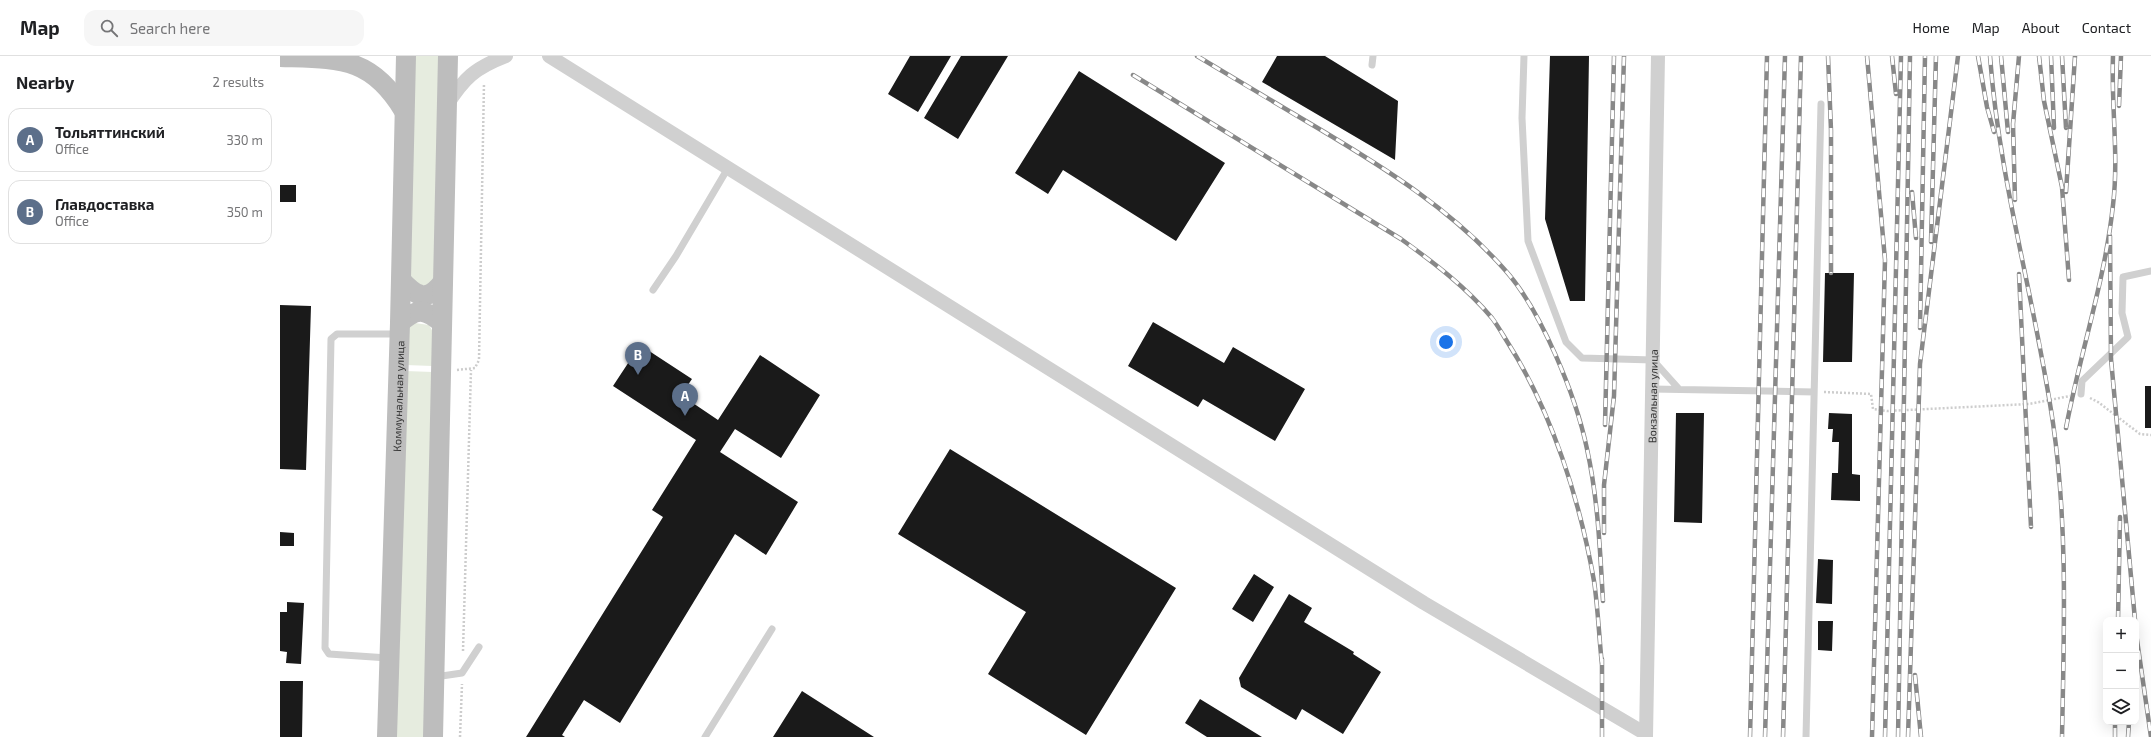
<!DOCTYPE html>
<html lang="en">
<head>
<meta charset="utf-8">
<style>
  :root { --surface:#fff; --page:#f6f6f6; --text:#202124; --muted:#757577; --line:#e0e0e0; --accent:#e63946 }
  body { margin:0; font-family:"Exo 2",sans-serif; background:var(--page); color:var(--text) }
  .controls { position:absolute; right:12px; bottom:12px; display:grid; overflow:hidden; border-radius:8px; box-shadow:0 4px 16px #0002 }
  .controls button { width:36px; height:36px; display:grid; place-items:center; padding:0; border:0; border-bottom:1px solid var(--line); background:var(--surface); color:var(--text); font:20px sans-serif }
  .you { position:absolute; left:1166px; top:286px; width:14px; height:14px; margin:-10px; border:3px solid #fff; border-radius:50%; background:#1a73e8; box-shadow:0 0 0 6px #1a73e833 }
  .badge { display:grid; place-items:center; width:26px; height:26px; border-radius:50%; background:var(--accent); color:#fff; font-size:13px; font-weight:700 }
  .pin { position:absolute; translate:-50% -33px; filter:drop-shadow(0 1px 2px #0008) }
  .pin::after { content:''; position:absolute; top:21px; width:14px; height:12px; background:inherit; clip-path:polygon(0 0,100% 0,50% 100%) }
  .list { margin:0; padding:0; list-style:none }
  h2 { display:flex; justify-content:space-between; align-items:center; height:52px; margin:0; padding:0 16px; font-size:17px }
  h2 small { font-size:13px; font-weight:400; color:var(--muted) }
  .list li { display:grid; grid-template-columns:26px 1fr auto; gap:12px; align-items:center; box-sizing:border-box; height:64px; margin:0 8px 8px; padding:0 8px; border:1px solid var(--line); border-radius:12px }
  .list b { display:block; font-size:15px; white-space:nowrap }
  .list p { margin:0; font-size:13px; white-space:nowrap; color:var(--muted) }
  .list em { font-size:13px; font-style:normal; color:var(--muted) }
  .icon { flex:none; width:22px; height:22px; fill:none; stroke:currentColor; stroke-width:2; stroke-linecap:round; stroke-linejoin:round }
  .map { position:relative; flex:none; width:1871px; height:681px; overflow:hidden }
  header { display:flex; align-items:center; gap:24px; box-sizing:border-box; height:56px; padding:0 20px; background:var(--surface); border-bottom:1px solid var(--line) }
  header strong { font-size:19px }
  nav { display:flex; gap:22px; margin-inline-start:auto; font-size:14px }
  .search { width:280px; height:36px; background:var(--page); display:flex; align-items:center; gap:10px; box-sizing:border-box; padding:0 14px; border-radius:12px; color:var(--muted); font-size:15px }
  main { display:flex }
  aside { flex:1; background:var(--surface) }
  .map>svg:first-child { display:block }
</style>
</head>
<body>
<header>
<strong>Map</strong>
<div class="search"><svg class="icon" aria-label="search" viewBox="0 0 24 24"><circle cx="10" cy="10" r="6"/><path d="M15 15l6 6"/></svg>Search here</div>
<nav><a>Home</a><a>Map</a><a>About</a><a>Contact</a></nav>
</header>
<main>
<aside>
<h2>Nearby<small>2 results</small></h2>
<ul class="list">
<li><span class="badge" style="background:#5c6f8a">A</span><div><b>Тольяттинский</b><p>Office</p></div><em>330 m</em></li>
<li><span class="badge" style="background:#5c6f8a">B</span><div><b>Главдоставка</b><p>Office</p></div><em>350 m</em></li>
</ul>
</aside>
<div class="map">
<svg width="1871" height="681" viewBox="0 0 1871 681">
  <rect width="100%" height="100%" fill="#fff"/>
  <path fill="#e6ecdf" d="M134,0H160L154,223L148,229L136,230L128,216Z
    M135,267L149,269L153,276V310L125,309L128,272Z
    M125,315L153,316L144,681H116Z"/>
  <path fill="#1a1a1a" d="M630,0H671L638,56L608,38Z
    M681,0H728L678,83L644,62Z
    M997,0H1045L1118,45L1115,104L982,26Z
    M1270,0H1309L1305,245H1290L1265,163Z
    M799,15L945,107L896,185L783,114L768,138L735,117Z
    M0,129H16V146H0Z
    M1545,217H1574L1572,306H1543Z
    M0,249L31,250L26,414L0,413Z
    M873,266L944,307L953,291L1025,333L995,385L923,343L918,351L848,310Z
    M360,289L412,323L401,339L438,364L480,299L540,339L501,402L455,373L440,396L518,446L486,499L455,478L340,667L304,644L282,679L285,681H246L383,461L372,454L416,384L333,330Z
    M1865,330H1871V372H1865Z
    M1396,357H1424L1422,467L1394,466Z
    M1549,357L1572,358V418L1580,419V445L1551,444L1552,417H1558L1559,386H1552L1553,373H1548Z
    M670,393L896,532L806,679L708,618L746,556L618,478Z
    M0,476L14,477V490H0Z
    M1538,503L1553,504L1552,548L1536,547Z
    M974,518L994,531L973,566L952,553Z
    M1009,538L1032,552L1024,566L1074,596L1073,598L1101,616L1063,678L1022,653L1016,664L961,631L959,622Z
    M7,546L24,547L21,608L6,607L7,596L0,595V556H7Z
    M1538,565H1553L1552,595L1538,594Z
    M0,625H23L22,681H0Z
    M522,635L594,681H493Z
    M920,643L982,681H927L905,667Z"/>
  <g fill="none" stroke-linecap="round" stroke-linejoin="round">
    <path stroke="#cdcdcd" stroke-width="2.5" stroke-dasharray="2 2" stroke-linecap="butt" d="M177,314L195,312L199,304L204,27
      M1544,336L1591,338L1593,353L1607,355L1749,348L1790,340
      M1810,342L1818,346L1860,378L1871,379
      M183,595L191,314
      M180,681L182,628"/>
    <path stroke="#d0d0d0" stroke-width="7" d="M1244,0L1242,62L1248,185L1286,286L1302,302L1373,304L1399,333
      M1092,9L1093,0
      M373,234L396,200L448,112
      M1372,333L1534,336
      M1801,338L1802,325L1848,281L1842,257L1843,221L1871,215
      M108,602L49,598L45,592L51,283L57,278H117
      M155,621L182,617L199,591
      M425,681L492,573
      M1526,681L1541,48"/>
    <g stroke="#d0d0d0" stroke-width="14">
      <path d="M269,0L1144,547L1366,678"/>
      <path d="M167,49C184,22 195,12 226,0"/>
      <path id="s1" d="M1366,681L1378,0"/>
    </g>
    <g stroke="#bdbdbd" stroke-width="20">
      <path d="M0,1C59,3 91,0 124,55"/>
      <path d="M121,224C138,242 147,246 163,226"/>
      <path d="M120,267C137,251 145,253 162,267"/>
      <path id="s2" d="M107,681L120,267L126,0"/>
      <path d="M153,681L168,0"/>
    </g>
    <defs>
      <path id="rail" d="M917,0C957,24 997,48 1036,71C1105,112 1172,154 1225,214C1261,254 1296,340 1307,393C1318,443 1320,494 1323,545
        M1548,0L1551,74V217
        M1587,0L1605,204L1592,681
        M1612,0L1616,38
        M1698,0L1707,51L1714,76
        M1710,0C1719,124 1755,244 1773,367C1788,471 1784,577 1782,681
        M1721,0L1728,76
        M1759,0L1764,45L1782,131L1789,224
        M1771,0L1774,72
        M1782,0L1786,72
        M853,19L1121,183C1153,206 1186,231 1212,262C1218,270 1223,279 1228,287C1272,356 1300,445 1314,525C1318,552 1319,581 1322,609
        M1839,50L1841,0
        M1632,136L1636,182
        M1786,136L1795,0
        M1735,144L1733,68L1739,0
        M1830,180L1831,303L1855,564
        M1651,186L1656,0
        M1739,218L1751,471
        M1640,272L1645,0
        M1325,369L1334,0
        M1786,372C1800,297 1825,225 1833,149C1839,99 1831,50 1833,0
        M1324,477V429L1334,340L1344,0
        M1838,564L1840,461
        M1856,577L1871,681
        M1635,619L1641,681
        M1322,681V603
        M1470,681L1487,0
        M1485,681L1505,0
        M1503,681L1521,0
        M1605,681L1621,0
        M1618,681L1630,0
        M1628,681L1640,308L1678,0
        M1835,681V666
        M1848,681L1849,666"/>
    </defs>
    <use href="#rail" stroke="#888" stroke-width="4.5"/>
    <use href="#rail" stroke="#fff" stroke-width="3" stroke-dasharray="9" stroke-linecap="butt"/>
  </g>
  <g text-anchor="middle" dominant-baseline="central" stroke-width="4" stroke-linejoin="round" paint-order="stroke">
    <g font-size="11" fill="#333" stroke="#fff">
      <text stroke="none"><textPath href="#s2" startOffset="341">Коммунальная улица</textPath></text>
      <text stroke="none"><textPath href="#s1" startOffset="341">Вокзальная улица</textPath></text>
    </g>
  </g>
</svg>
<div class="controls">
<button>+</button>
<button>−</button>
<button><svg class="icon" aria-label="layers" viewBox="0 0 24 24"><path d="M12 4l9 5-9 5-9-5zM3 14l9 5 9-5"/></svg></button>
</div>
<div class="you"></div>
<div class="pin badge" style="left:405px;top:360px;background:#5c6f8a">A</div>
<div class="pin badge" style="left:358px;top:319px;background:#5c6f8a">B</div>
</div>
</main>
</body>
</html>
